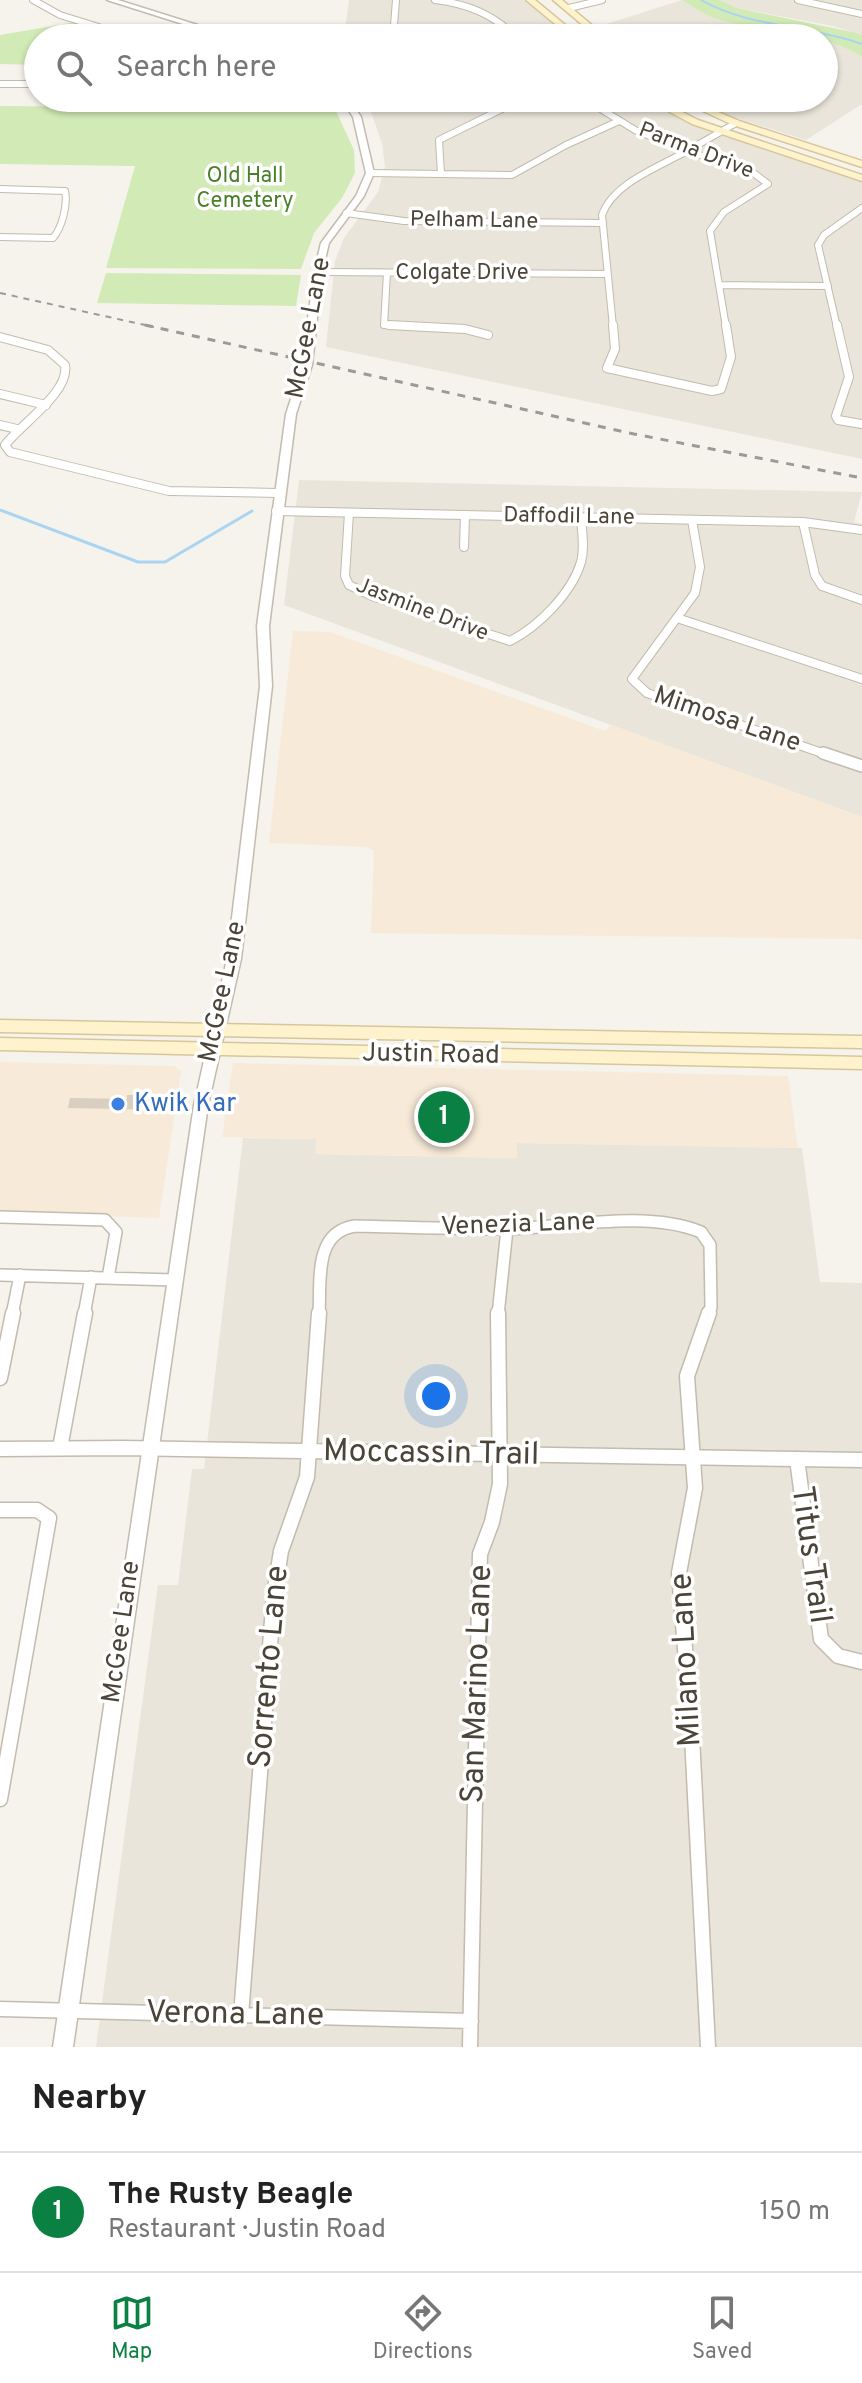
<!DOCTYPE html>
<html lang="en">
<head>
<meta charset="utf-8">
<style>
  :root { --surface:#fff; --page:#f6f6f6; --text:#222; --muted:#767676; --line:#e0e0e0; --accent:#0b8043 }
  body { margin:0; font-family:Overpass,sans-serif; background:var(--page); color:var(--text) }
  .you { position:absolute; left:436px; top:1396px; width:28px; height:28px; margin:-20px; border:6px solid #fff; border-radius:50%; background:#1a73e8; box-shadow:0 0 0 12px #1a73e833 }
  .badge { display:grid; place-items:center; width:52px; height:52px; border-radius:50%; background:var(--accent); color:#fff; font-size:26px; font-weight:700 }
  .pin { position:absolute; translate:-50% -50%; border:4px solid #fff; box-shadow:0 2px 8px #0006 }
  .list { margin:0; padding:0; list-style:none }
  h2 { display:flex; justify-content:space-between; align-items:center; height:104px; margin:0; padding:0 32px; font-size:34px }
  h2 small { font-size:26px; font-weight:400; color:var(--muted) }
  .list li { display:grid; grid-template-columns:52px 1fr auto; gap:24px; align-items:center; box-sizing:border-box; height:120px; padding:0 32px; border-top:2px solid var(--line) }
  .list b { display:block; font-size:30px; white-space:nowrap }
  .list p { margin:0; font-size:26px; white-space:nowrap; color:var(--muted) }
  .list em { font-size:26px; font-style:normal; color:var(--muted) }
  .icon { flex:none; width:44px; height:44px; fill:none; stroke:currentColor; stroke-width:2; stroke-linecap:round; stroke-linejoin:round }
  .map { position:relative; flex:none; width:862px; height:2047px; overflow:hidden }
  .search { position:absolute; background:var(--surface); box-shadow:0 2px 6px #0004; left:24px; right:24px; top:24px; height:88px; display:flex; align-items:center; gap:20px; box-sizing:border-box; padding:0 28px; border-radius:44px; color:var(--muted); font-size:30px }
  .sheet { height:224px; background:var(--surface) }
  nav { display:flex; justify-content:space-around; align-items:center; box-sizing:border-box; height:112px; border-top:2px solid var(--line); background:var(--surface); font-size:22px; color:var(--muted) }
  nav a { display:grid; justify-items:center; gap:4px }
  nav .on { color:var(--accent) }
  .map>svg:first-child { display:block }
</style>
</head>
<body>
<div class="map">
<svg width="862" height="2047" viewBox="0 0 862 2047">
  <rect width="100%" height="100%" fill="#f6f3ec"/>
  <path fill="#eae5da" d="M349,0H523L571,38H344Z
    M682,0L713,17L818,38H608L597,27Z
    M720,0H862V35L833,26L737,8Z
    M824,40L842,44L862,57V104L806,140L707,109L688,98H824Z
    M361,98H641L709,131L862,181V459L326,347L335,261L344,238L378,192L385,166L382,144L371,112Z
    M299,480L862,492L854,522L862,524V817L284,605Z
    M243,1138L316,1139V1154L516,1158L517,1143L802,1148L820,1282L862,1283V2047H96L158,1585H178L192,1469H204Z"/>
  <path fill="#f7ead8" d="M293,631L330,632L605,731L611,725L862,817V939L371,933L374,851L366,847L269,843Z
    M0,1062L174,1066L181,1071L159,1218L0,1213Z
    M233,1063L788,1076L798,1148L517,1143V1158L315,1154L316,1139L222,1137Z"/>
  <path fill="#d2eab5" d="M682,0H720L737,8L857,33L862,35V57C818,29 764,34 714,18C703,14 692,6 682,0Z
    M76,22L126,38H38V65L0,64V35Z
    M0,106L335,109L354,150L355,173L342,198L314,233L301,269L106,268L135,166L0,164Z
    M106,273L301,275L296,306L97,303Z"/>
  <g fill="none" stroke-linecap="round" stroke-linejoin="round">
    <path stroke="#a9d4f2" stroke-width="2" d="M701,0C750,28 810,25 862,44"/>
    <path stroke="#a9d4f2" stroke-width="3" d="M0,510L138,562H165L252,511"/>
  </g>
  <path fill="#d8cfc1" d="M127,1095H168L166,1110L68,1108L70,1098L127,1099Z"/>
  <g fill="none" stroke-linecap="round" stroke-linejoin="round">
    <defs>
      <path id="minor-far3" d="M33,0L60,15L134,38
        M435,0C468,4 493,14 517,38
        M798,0L862,14
        M569,8L602,0
        M393,38L396,0
        M0,84H38
        M583,98L635,130L687,151
        M349,103L379,98
        M687,151L751,171L768,184L724,212L710,231L726,327
        M687,151L736,123
        M370,173L512,175L566,145L619,121
        M441,174L439,140L524,98
        M0,189L65,191C68,204 62,228 53,238L0,237
        M346,213L404,221L603,223
        M318,272L607,274
        M387,273L384,325L429,327
        M719,285L828,286
        M613,327L602,215C613,183 659,167 687,151
        M837,327L818,245L824,235L862,208"/>
      <path id="minor-far2" d="M389,325L465,329L488,335
        M613,325L615,349L607,368L712,391L721,389L731,357L726,325
        M837,325L849,377L836,416L838,420L862,424
        M0,337L48,350L65,365C70,392 22,423 5,445L10,452L169,491L278,493
        M0,394L46,405
        M0,425L17,429
        M276,511L803,522L862,530
        M349,513L345,576L349,585L372,596L510,641C538,627 572,593 581,562C585,548 582,532 581,518
        M692,520L700,567L695,593L632,679L647,693L828,755
        M803,522L815,575L822,586L862,600
        M464,547L465,515
        M677,618L862,679"/>
      <path id="minor-far1" d="M823,753L862,766
        M0,1217L105,1220L116,1232L108,1278
        M0,1275L174,1280
        M12,1315L20,1275
        M84,1315L91,1277
        M319,1315C321,1282 313,1232 355,1226C405,1227 454,1229 504,1229C562,1228 646,1209 701,1232L710,1245L711,1307L708,1315
        M498,1315L507,1229"/>
      <path id="minor" d="M0,1378L13,1313
        M60,1448L85,1313
        M0,1449L123,1448L862,1460
        M797,1459L821,1639L838,1656L862,1662
        M0,1510H37L49,1518L0,1799
        M0,2009L471,2021
        M241,2015L274,1595L281,1551L307,1477L319,1313
        M470,2047L480,1554L492,1522L500,1484L498,1313
        M708,2047L692,1737L679,1573L695,1488L687,1376L709,1313"/>
      <path id="tertiary" d="M107,0H118L239,38H227Z
        M341,98H349L361,117L374,173L364,196L329,243L322,272L312,365L296,414L269,626L272,686L241,959L208,1105L73,2047H53L194,1105L227,959L260,686L257,626L286,414L302,365L314,272L321,243L356,196L366,173L353,117Z"/>
      <path id="secondary" d="M526,0H535L581,38H572Z
        M553,0H562L607,38H598Z
        M644,98H655L698,120L862,175V181L692,124Z
        M675,98H686L739,121L862,161V167L733,125Z
        M0,1020L862,1036V1048L0,1032Z
        M0,1038L862,1057V1069L0,1050Z"/>
    </defs>
    <use href="#minor-far3" stroke="#c2bbae" stroke-width="8"/>
    <use href="#minor-far2" stroke="#c2bbae" stroke-width="10"/>
    <use href="#minor-far1" stroke="#c2bbae" stroke-width="14"/>
    <use href="#minor" stroke="#c2bbae" stroke-width="17"/>
    <use href="#tertiary" stroke="#c2bbae" stroke-width="3"/>
    <use href="#secondary" stroke="#d6c79b" stroke-width="3"/>
    <use href="#minor-far3" stroke="#fff" stroke-width="6"/>
    <use href="#minor-far2" stroke="#fff" stroke-width="8"/>
    <use href="#minor-far1" stroke="#fff" stroke-width="11"/>
    <use href="#minor" stroke="#fff" stroke-width="14"/>
    <use href="#tertiary" fill="#fff" fill-rule="evenodd"/>
    <use href="#secondary" fill="#fff3cd" fill-rule="evenodd"/>
    <path stroke="#9a9a9a" stroke-width="2" stroke-dasharray="6 6" stroke-linecap="butt" d="M0,293L154,327"/>
    <path stroke="#9a9a9a" stroke-width="3" stroke-dasharray="8 8" stroke-linecap="butt" d="M145,325L634,434L862,478"/>
  </g>
  <circle fill="#3f7fe0" stroke="#fff" stroke-width="3" cx="118" cy="1104" r="8"/>
  <g text-anchor="middle" dominant-baseline="central" stroke-width="7" stroke-linejoin="round" paint-order="stroke">
    <g font-size="22" fill="#4b4439" stroke="#fff">
      <text transform="translate(696 151) rotate(21)">Parma Drive</text>
      <text transform="translate(474 221) rotate(1)">Pelham Lane</text>
      <text x="462" y="273">Colgate Drive</text>
      <text transform="translate(569 517) rotate(1)">Daffodil Lane</text>
      <text transform="translate(422 610) rotate(21)">Jasmine Drive</text>
    </g>
    <g font-size="22" fill="#4a7f2a" stroke="#fff">
      <text x="245" y="176">Old Hall<tspan x="245" dy="25">Cemetery</tspan></text>
    </g>
    <g font-size="26" fill="#4b4439" stroke="#fff">
      <text transform="translate(309 328) rotate(-79)">McGee Lane</text>
      <text transform="translate(727 720) rotate(19)">Mimosa Lane</text>
      <text transform="translate(223 992) rotate(-78)">McGee Lane</text>
      <text transform="translate(431 1055) rotate(1)">Justin Road</text>
      <text transform="translate(518 1225) rotate(-2)">Venezia Lane</text>
      <text transform="translate(122 1632) rotate(-82)">McGee Lane</text>
    </g>
    <g font-size="26" fill="#366cbe" stroke="#fff" text-anchor="start">
      <text x="134" y="1104">Kwik Kar</text>
    </g>
    <g font-size="32" fill="#4b4439" stroke="#fff">
      <text transform="translate(431 1454) rotate(1)">Moccassin Trail</text>
      <text transform="translate(810 1555) rotate(82)">Titus Trail</text>
      <text transform="translate(687 1660) rotate(-93)">Milano Lane</text>
      <text transform="translate(270 1667) rotate(-85)">Sorrento Lane</text>
      <text transform="translate(478 1684) rotate(-88)">San Marino Lane</text>
      <text transform="translate(235 2015) rotate(1)">Verona Lane</text>
    </g>
  </g>
</svg>
<div class="you"></div>
<div class="pin badge" style="left:444px;top:1117px">1</div>
<div class="search"><svg class="icon" aria-label="search" viewBox="0 0 24 24"><circle cx="10" cy="10" r="6"/><path d="M15 15l6 6"/></svg>Search here</div>
</div>
<section class="sheet">
<h2>Nearby<small></small></h2>
<ul class="list">
<li><span class="badge">1</span><div><b>The Rusty Beagle</b><p>Restaurant · Justin Road</p></div><em>150 m</em></li>
</ul>
</section>
<nav>
<a class="on"><svg class="icon" aria-label="map" viewBox="0 0 24 24"><path d="M3 6l6-2 6 2 6-2v14l-6 2-6-2-6 2zM9 4v14M15 6v14"/></svg>Map</a>
<a><svg class="icon" aria-label="directions" viewBox="0 0 24 24"><path d="M12 3l9 9-9 9-9-9zM9 14v-3h6M13 9l2 2-2 2"/></svg>Directions</a>
<a><svg class="icon" aria-label="saved" viewBox="0 0 24 24"><path d="M7 4h10v16l-5-4-5 4z"/></svg>Saved</a>
</nav>
</body>
</html>
